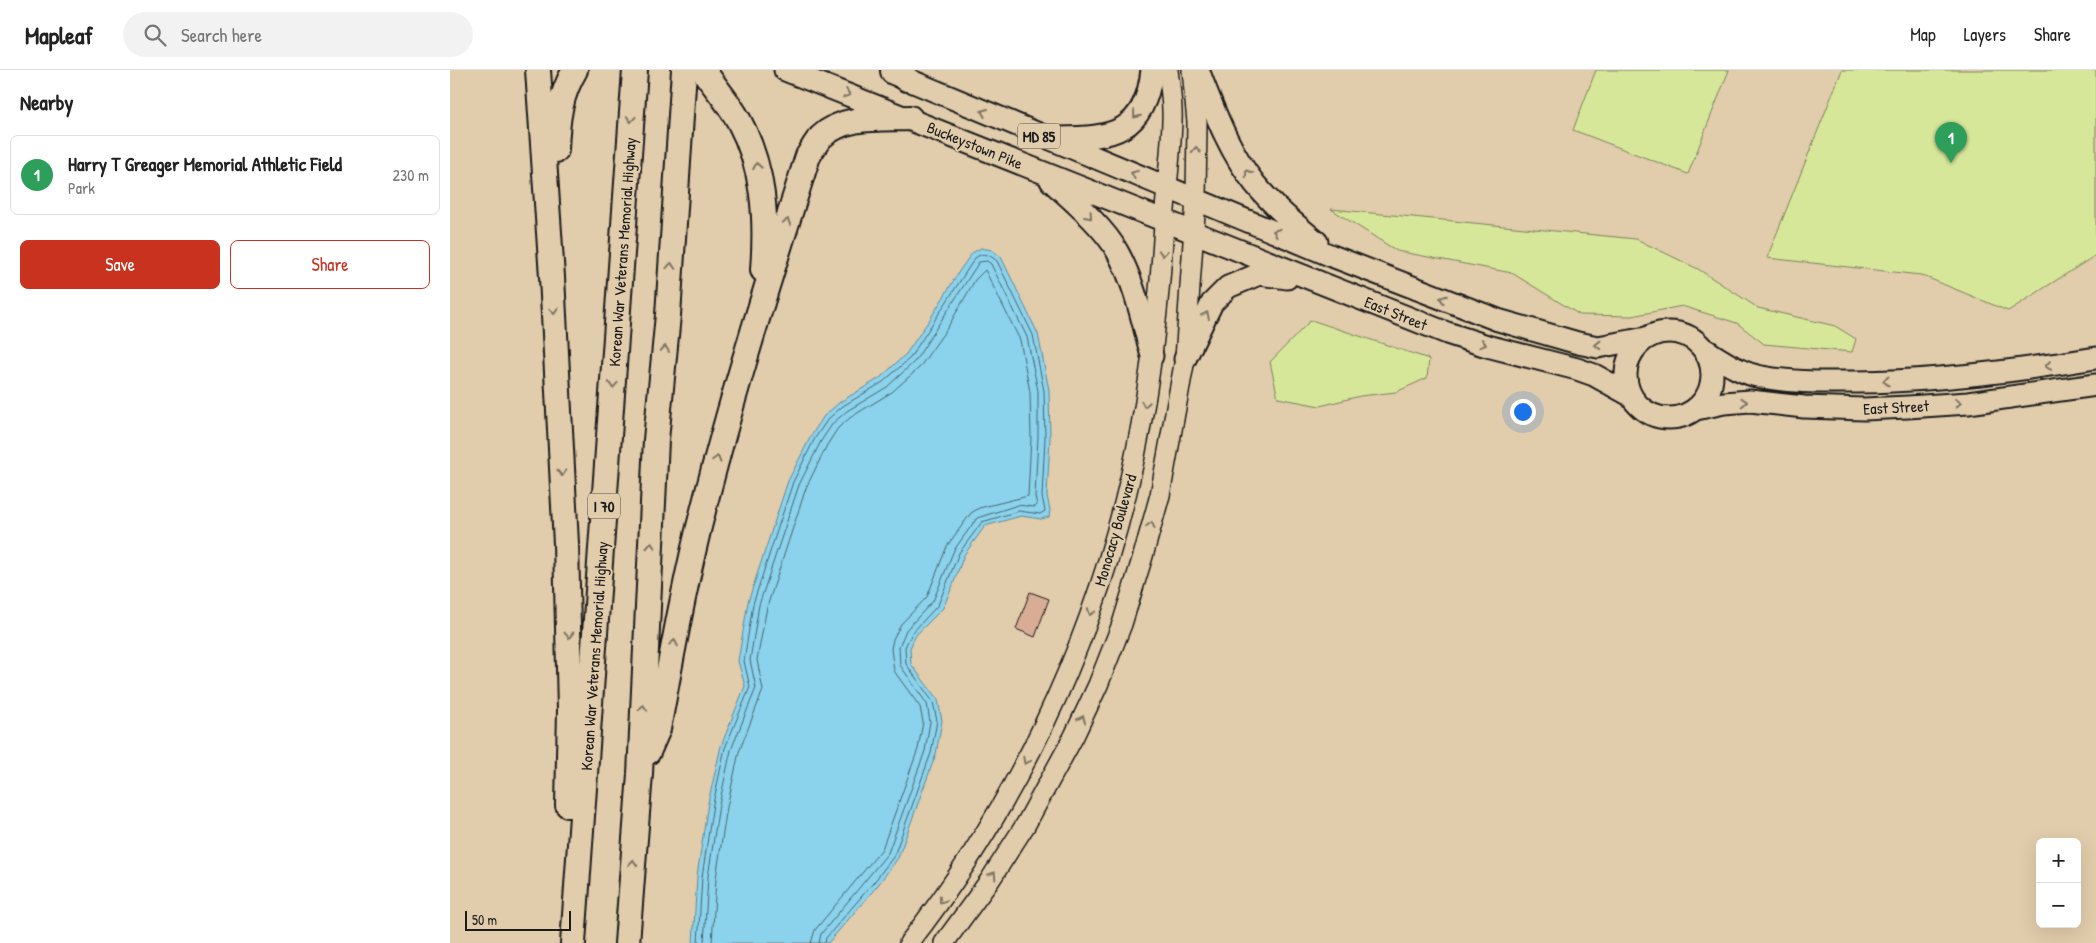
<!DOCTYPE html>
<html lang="en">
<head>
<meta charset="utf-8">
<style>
  :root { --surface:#fff; --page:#f2f2f2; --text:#222; --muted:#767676; --line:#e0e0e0; --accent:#c8321e }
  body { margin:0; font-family:"Patrick Hand",sans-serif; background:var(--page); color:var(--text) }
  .controls { position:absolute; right:15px; bottom:15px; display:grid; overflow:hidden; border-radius:8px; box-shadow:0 5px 20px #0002 }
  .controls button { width:45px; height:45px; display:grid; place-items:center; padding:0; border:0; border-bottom:1px solid var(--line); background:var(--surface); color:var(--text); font:25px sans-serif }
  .scale { position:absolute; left:15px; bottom:12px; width:106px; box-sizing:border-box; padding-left:5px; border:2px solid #1c1c1c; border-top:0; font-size:14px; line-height:18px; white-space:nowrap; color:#1c1c1c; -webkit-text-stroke:4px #e1ccab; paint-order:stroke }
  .you { position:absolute; left:1072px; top:341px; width:18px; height:18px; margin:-12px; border:4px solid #fff; border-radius:50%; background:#1a73e8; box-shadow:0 0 0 8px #1a73e833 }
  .badge { display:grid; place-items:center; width:32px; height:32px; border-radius:50%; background:var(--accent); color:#fff; font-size:16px; font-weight:700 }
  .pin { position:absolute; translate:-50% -41px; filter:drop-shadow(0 1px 2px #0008) }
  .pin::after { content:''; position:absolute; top:26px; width:18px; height:15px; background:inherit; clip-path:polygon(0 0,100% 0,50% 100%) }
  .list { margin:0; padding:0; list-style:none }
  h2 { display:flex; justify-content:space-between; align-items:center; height:65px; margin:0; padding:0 20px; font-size:21px }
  h2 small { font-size:16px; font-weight:400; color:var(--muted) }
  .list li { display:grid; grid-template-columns:32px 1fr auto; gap:15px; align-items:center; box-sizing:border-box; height:80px; margin:0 10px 10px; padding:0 10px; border:1px solid var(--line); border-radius:8px }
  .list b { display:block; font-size:19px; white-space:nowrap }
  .list p { margin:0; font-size:16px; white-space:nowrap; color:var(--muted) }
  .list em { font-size:16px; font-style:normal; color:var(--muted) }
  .actions { display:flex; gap:10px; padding:15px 20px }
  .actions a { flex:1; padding:11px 0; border:1px solid var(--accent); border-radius:8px; text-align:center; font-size:18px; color:var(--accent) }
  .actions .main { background:var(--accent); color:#fff }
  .icon { flex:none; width:28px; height:28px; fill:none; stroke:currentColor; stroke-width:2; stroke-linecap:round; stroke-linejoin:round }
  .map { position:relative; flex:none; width:1646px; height:873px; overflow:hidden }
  header { display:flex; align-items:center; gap:30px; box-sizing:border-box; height:70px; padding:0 25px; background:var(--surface); border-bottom:1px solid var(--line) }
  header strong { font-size:24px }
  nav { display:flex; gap:28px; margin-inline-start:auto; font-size:18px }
  .search { width:350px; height:45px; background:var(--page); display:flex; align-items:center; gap:12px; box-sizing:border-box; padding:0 18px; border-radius:28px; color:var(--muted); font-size:19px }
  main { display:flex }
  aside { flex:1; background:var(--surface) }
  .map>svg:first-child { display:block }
</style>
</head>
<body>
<header>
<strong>Mapleaf</strong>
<div class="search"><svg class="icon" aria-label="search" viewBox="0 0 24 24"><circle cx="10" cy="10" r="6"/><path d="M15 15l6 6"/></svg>Search here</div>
<nav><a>Map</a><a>Layers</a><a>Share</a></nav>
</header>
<main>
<aside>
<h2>Nearby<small></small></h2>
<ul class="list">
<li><span class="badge" style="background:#2e9e5b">1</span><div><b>Harry T Greager Memorial Athletic Field</b><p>Park</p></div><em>230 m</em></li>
</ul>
<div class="actions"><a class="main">Save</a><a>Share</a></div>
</aside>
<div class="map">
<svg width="1646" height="873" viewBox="0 0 1646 873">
  <rect width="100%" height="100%" fill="#e1ccab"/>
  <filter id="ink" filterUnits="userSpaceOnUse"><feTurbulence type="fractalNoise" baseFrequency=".02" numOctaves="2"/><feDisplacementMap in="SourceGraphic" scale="10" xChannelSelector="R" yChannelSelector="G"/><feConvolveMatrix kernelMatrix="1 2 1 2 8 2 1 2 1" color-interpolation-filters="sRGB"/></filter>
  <g filter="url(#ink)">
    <path fill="#d7e79a" stroke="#7a825b" d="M1146,0H1279L1238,104L1123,60Z
      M1392,0H1646V185L1558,241L1471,205L1317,188Z
      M881,139L1186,169L1248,199L1308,238L1385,256L1406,269L1402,282L1314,274L1287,253L1232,236L1182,246L1130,245L1062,203L947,181Z
      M861,250L979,289L977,308L946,322L910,326L870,336L828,328L820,292Z"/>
    <path fill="#8bd2ec" stroke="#5f8999" d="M531,178L542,180L551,187L588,264L599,320L600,368L597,426L600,440L599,447L591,449L571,446L535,456L514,485L503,515L493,538L466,565L460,578L461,594L488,630L492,651L486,684L448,788L428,815L378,873H243L247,806L258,733L271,676L295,616L288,591L298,532L338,411L361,366L374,346L390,332L430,308L456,284L482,246L510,200L522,183Z"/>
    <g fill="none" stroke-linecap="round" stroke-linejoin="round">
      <path stroke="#48656f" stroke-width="1" d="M248,873L252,807L263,734L275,678L300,617L294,591L303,534L343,412L365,368L378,349L393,336L433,312L460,288L525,188C533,182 539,184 547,191L583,265L594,321L595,368L592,426L595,441L590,444L569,441L532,452L509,483L488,535L462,563L455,577L456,594L483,632L487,651L481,683L444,786L424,812L376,868L375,873
        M254,873L258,807L269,735L281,680L306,618L300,590L309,535L349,415L371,371L383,353L397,341L437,317L465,291L529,192L537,191L541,194L577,267L588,321V367L585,426L587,435L584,437L568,435L527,448L504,480L483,531L456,560L449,577L450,595L477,634L480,652L475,681L438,783L371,864L369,873
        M262,873L266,808L277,737L289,682L313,620L307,590L317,537L356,418L377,375L388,358L401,347L442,322L469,298L498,257L525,210L535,200L570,270L580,322L581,367L578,426L529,438L521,443L497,476L477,527L451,554L443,569L441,579L444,601L470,637L473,652L468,679L432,779L365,860L361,873"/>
    </g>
    <path fill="#d8ac95" stroke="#1c1c1c" d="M580,522L599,529L585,567L566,559Z"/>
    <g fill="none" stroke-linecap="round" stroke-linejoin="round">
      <defs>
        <path id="secondary" d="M459,873C564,738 640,580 679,413C699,328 709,240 714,154C716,120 721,85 722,51C723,34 720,17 718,0
          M494,873L540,810L576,754L624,666L648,615L672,554L693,486L710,425L735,289L746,129L747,52L742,0"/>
        <path id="primary" d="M335,0L997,263L1037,276L1127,299L1144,305L1180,325
          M748,0C764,40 778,80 805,114C823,136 845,154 867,172
          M442,3L882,186L1048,250L1128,273L1148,277L1196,268
          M608,68C663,68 695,63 702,0
          M601,111C622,130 654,157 667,181C685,213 692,250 702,286
          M1176 305a43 43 0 1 1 86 0a43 43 0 1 1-86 0Z
          M1254,279C1272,290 1291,304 1312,307C1343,313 1375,312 1407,312C1488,311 1567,301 1646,288
          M735,289L762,233L778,217L809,204L837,208
          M1246,339L1274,333L1300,331L1354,337L1414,339L1458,337L1518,333L1646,315"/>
        <path id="motorway" d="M88,0L102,207L116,474L120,640L118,735
          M253,0C265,17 279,33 289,51C314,98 317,147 313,200
          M443,0L457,9
          M106,80C107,50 110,25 125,0
          M198,682L208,659C222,585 235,510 254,437C284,319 321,202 358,86C362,80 366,72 371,67C394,45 430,49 460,48
          M123,873L185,0
          M177,873L190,704L206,370L218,245L234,0"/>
      </defs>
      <use href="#secondary" stroke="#1c1c1c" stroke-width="22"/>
      <use href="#primary" stroke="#1c1c1c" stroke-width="25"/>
      <use href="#motorway" stroke="#1c1c1c" stroke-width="28"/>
      <use href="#secondary" stroke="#e1ccab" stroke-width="19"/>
      <use href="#primary" stroke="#e1ccab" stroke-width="21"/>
      <use href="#motorway" stroke="#e1ccab" stroke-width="24"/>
    </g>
    <defs><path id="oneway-chevron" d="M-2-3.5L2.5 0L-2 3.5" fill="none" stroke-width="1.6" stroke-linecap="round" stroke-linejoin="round" transform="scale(1.25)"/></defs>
    <g stroke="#7e7464">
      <use href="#oneway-chevron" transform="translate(397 24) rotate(21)"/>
      <use href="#oneway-chevron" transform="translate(534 42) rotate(-157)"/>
      <use href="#oneway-chevron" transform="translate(686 45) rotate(129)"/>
      <use href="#oneway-chevron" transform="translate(181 49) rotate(94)"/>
      <use href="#oneway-chevron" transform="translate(746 80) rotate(-89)"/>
      <use href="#oneway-chevron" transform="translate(307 96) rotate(-100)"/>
      <use href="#oneway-chevron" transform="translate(798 103) rotate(-124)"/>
      <use href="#oneway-chevron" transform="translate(684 104) rotate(-158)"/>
      <use href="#oneway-chevron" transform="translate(639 146) rotate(48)"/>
      <use href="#oneway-chevron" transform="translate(337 152) rotate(-72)"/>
      <use href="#oneway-chevron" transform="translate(826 162) rotate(-157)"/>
      <use href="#oneway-chevron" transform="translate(713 183) rotate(94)"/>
      <use href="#oneway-chevron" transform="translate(221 196) rotate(-86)"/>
      <use href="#oneway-chevron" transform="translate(993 229) rotate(-159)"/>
      <use href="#oneway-chevron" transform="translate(104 241) rotate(87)"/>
      <use href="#oneway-chevron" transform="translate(756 245) rotate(-64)"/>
      <use href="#oneway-chevron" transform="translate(1033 274) rotate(17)"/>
      <use href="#oneway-chevron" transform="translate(1148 275) rotate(180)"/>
      <use href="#oneway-chevron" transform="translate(215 279) rotate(-84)"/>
      <use href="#oneway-chevron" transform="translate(1598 296) rotate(172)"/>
      <use href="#oneway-chevron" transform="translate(1436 311) rotate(180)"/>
      <use href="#oneway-chevron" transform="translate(163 315) rotate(94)"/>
      <use href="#oneway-chevron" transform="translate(1294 332) rotate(-2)"/>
      <use href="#oneway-chevron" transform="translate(1508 333) rotate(-4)"/>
      <use href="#oneway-chevron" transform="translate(695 334) rotate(99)"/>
      <use href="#oneway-chevron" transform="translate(267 389) rotate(-74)"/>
      <use href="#oneway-chevron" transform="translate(112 403) rotate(87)"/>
      <use href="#oneway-chevron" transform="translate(701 455) rotate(-75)"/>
      <use href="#oneway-chevron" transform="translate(201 476) rotate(-87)"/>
      <use href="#oneway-chevron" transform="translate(641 542) rotate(111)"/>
      <use href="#oneway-chevron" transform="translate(119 565) rotate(88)"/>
      <use href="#oneway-chevron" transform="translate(224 573) rotate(-79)"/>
      <use href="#oneway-chevron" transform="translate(193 638) rotate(-87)"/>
      <use href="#oneway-chevron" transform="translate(632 649) rotate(-66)"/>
      <use href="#oneway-chevron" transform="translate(576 691) rotate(118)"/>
      <use href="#oneway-chevron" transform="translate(183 793) rotate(-86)"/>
      <use href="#oneway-chevron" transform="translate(543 805) rotate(-57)"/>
      <use href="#oneway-chevron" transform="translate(492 830) rotate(125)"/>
    </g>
  </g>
  <g text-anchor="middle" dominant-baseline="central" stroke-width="4" stroke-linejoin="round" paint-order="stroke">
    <g fill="#e1ccab" stroke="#575147" stroke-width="1">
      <rect x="568" y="53.5" width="42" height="25" rx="4"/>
      <rect x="138" y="423.5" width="32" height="25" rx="4"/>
    </g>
    <g font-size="15" font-weight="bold" fill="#1c1c1c">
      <text x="589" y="66">MD 85</text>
      <text x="154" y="436">I 70</text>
    </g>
    <g font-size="16" fill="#1c1c1c" stroke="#e1ccab">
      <text transform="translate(525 75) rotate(22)">Buckeystown Pike</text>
      <text transform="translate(172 182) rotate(-86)">Korean War Veterans Memorial Highway</text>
      <text transform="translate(946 243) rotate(22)">East Street</text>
      <text transform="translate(1446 337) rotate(-3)">East Street</text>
      <text transform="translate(665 460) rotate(-74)">Monocacy Boulevard</text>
      <text transform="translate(144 586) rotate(-86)">Korean War Veterans Memorial Highway</text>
    </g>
  </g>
</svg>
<div class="controls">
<button>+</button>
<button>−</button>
</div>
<div class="scale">50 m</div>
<div class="you"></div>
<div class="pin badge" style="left:1501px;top:93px;background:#2e9e5b">1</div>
</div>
</main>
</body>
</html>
